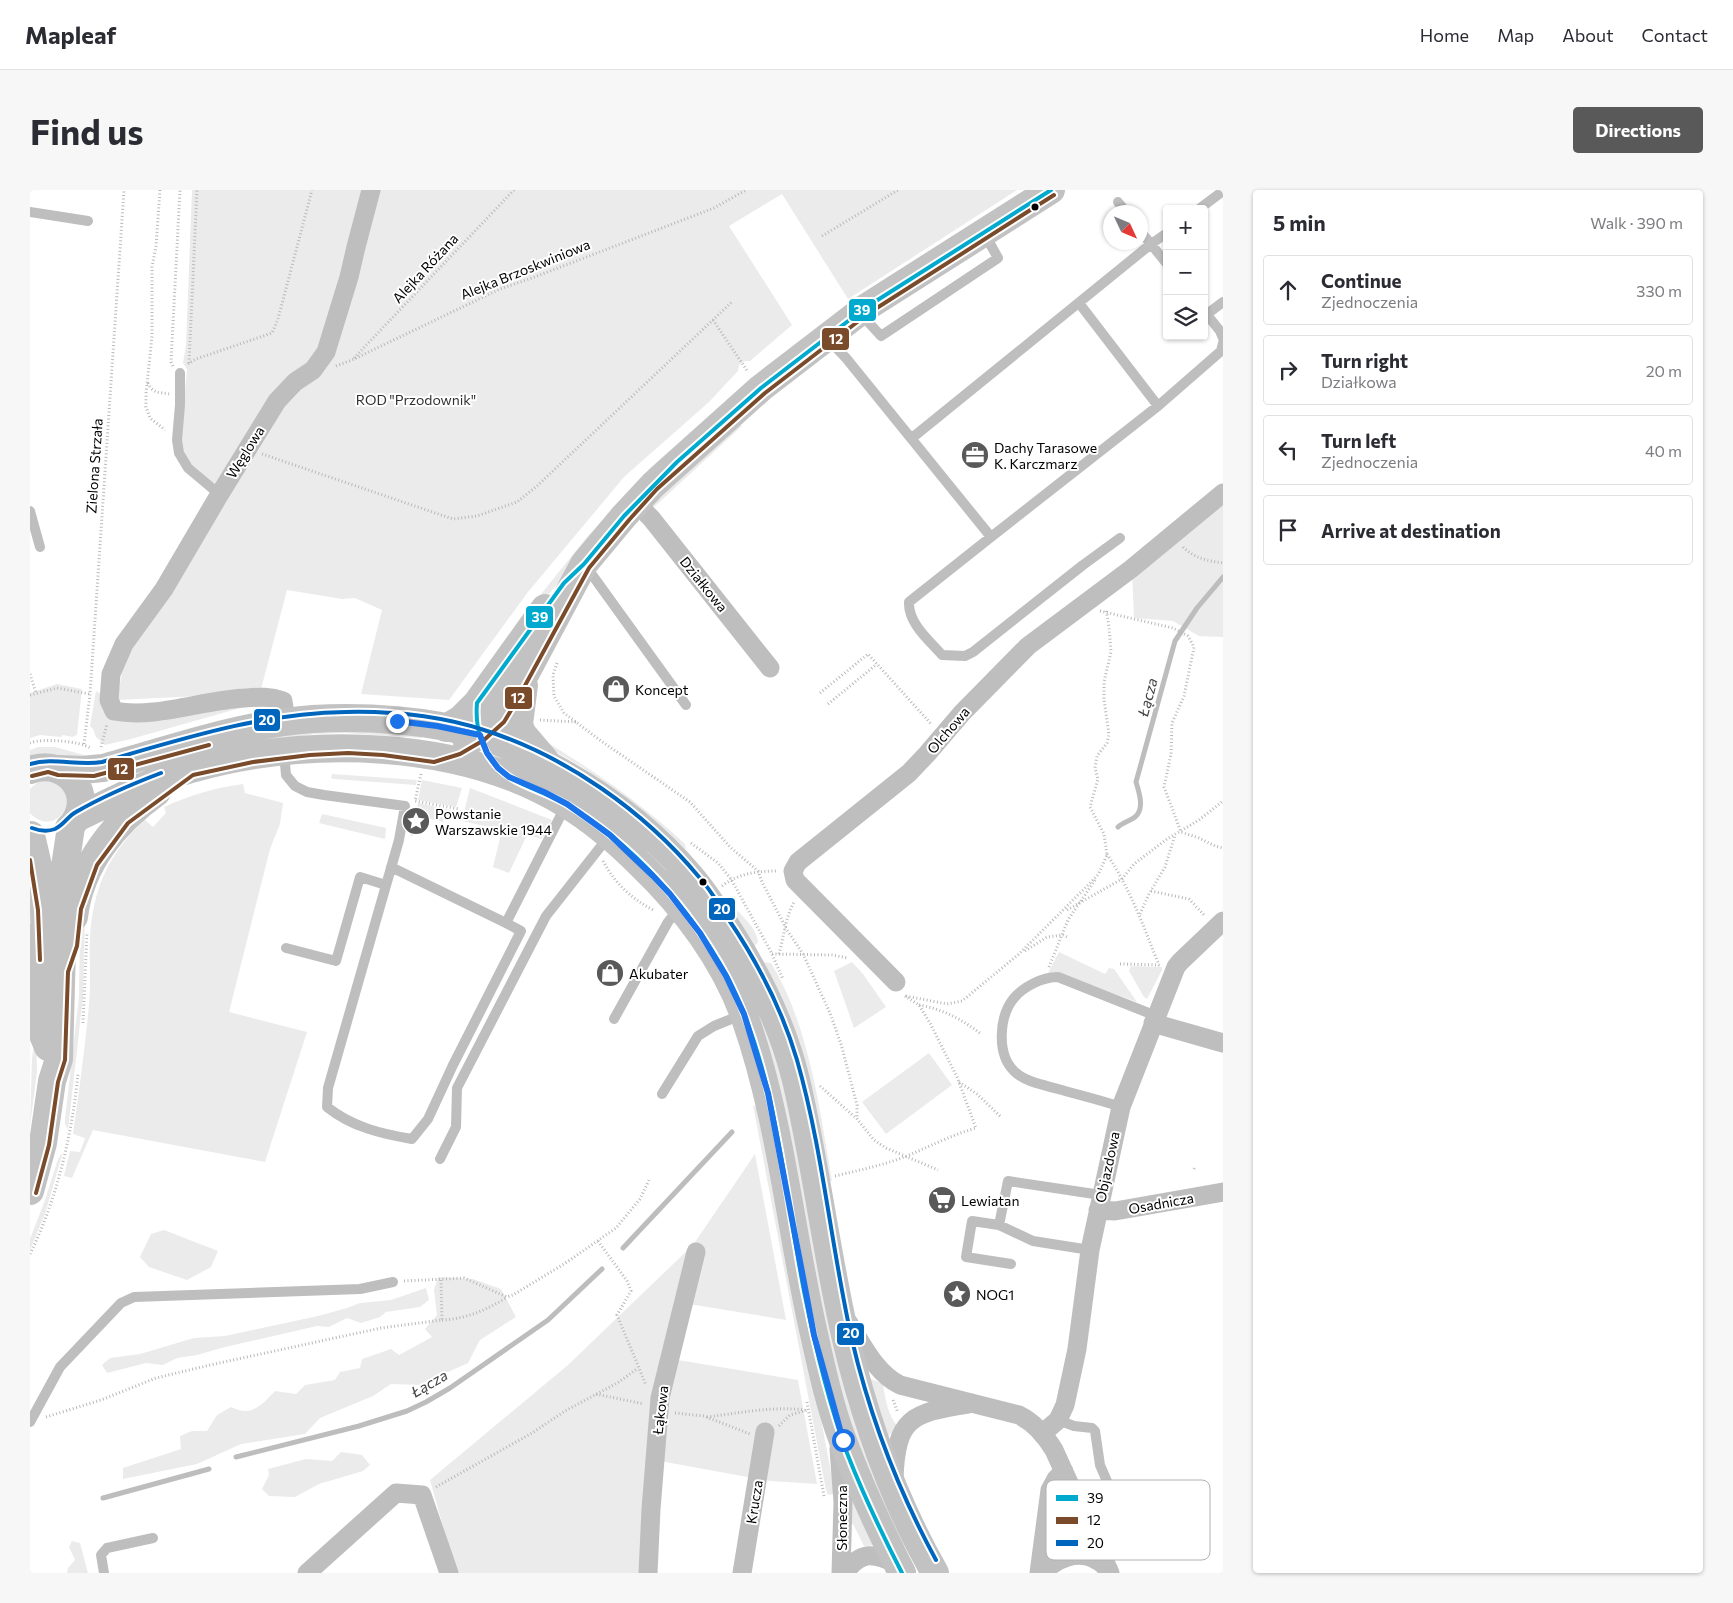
<!DOCTYPE html>
<html lang="en">
<head>
<meta charset="utf-8">
<style>
  :root { --surface:#fff; --page:#f7f7f7; --text:#2b2b33; --muted:#7c7c81; --line:#e1e1e2; --accent:#595959 }
  body { margin:0; font-family:Commissioner,sans-serif; background:var(--page); color:var(--text) }
  .controls { position:absolute; right:15px; top:15px; display:grid; overflow:hidden; border-radius:5px; box-shadow:0 1px 4px #0004 }
  .controls button { width:45px; height:45px; display:grid; place-items:center; padding:0; border:0; border-bottom:1px solid var(--line); background:var(--surface); color:var(--text); font:25px sans-serif }
  .compass { position:absolute; left:1073px; top:15px; width:45px; height:45px; border-radius:50%; background:var(--surface); box-shadow:0 1px 4px #0004; rotate:134deg }
  .stop { position:absolute; width:15px; height:15px; margin:-11px; border:4px solid #1a73e8; border-radius:50%; background:#fff }
  .stop.end { background:#1a73e8; border-color:#fff; box-shadow:0 1px 5px #0008 }
  .list { margin:0; padding:0; list-style:none }
  h2 { display:flex; justify-content:space-between; align-items:center; height:65px; margin:0; padding:0 20px; font-size:21px }
  h2 small { font-size:16px; font-weight:400; color:var(--muted) }
  .list li { display:grid; grid-template-columns:32px 1fr auto; gap:15px; align-items:center; box-sizing:border-box; height:70px; margin:0 10px 10px; padding:0 10px; border:1px solid var(--line); border-radius:5px }
  .list b { display:block; font-size:19px; white-space:nowrap }
  .list p { margin:0; font-size:16px; white-space:nowrap; color:var(--muted) }
  .list em { font-size:16px; font-style:normal; color:var(--muted) }
  .icon { flex:none; width:28px; height:28px; fill:none; stroke:currentColor; stroke-width:2; stroke-linecap:round; stroke-linejoin:round }
  .map { position:relative; flex:none; width:1193px; height:1383px; overflow:hidden; border-radius:5px }
  header { display:flex; align-items:center; gap:30px; box-sizing:border-box; height:70px; padding:0 25px; background:var(--surface); border-bottom:1px solid var(--line) }
  header strong { font-size:24px }
  nav { display:flex; gap:28px; margin-inline-start:auto; font-size:18px }
  .intro { display:flex; align-items:center; justify-content:space-between; box-sizing:border-box; height:120px; padding:0 30px }
  h1 { margin:0; font-size:35px }
  .button { padding:12px 22px; border-radius:5px; background:var(--accent); color:#fff; font-size:18px; font-weight:700 }
  main { display:flex; gap:30px; padding:0 30px }
  aside { flex:1; background:var(--surface); border-radius:5px; box-shadow:0 1px 4px #0004 }
  .map>svg:first-child { display:block }
</style>
</head>
<body>
<header>
<strong>Mapleaf</strong>
<nav><a>Home</a><a>Map</a><a>About</a><a>Contact</a></nav>
</header>
<div class="intro"><h1>Find us</h1><a class="button">Directions</a></div>
<main>
<div class="map">
<svg width="1193" height="1383" viewBox="0 0 1193 1383">
  <rect width="100%" height="100%" fill="#fff"/>
  <path fill="#ebebeb" d="M162,0H987L818,109L752,4L699,36L762,135L720,171H715L709,175L708,181L679,212L594,287L498,402L419,510L331,504L352,420L325,408L312,409L257,400L230,503L87,510L94,472L195,301C185,294 158,277 154,265C148,252 156,196 157,179L153,173L156,155Z
    M719,190L535,384L490,440L495,424L557,347L620,278Z
    M705,233L712,236L622,319V309Z
    M1193,303V447L1169,446L1143,431L1104,428L1102,382Z
    M27,494L52,499L47,545L42,547L33,545L31,547L10,545L0,548V503Z
    M66,501L71,504L74,519L231,512L101,549L75,555L66,547L63,539L60,536Z
    M503,534L510,546L515,551C567,583 610,612 655,654L656,660L625,632L594,607L552,577L512,554Z
    M284,538L393,542L392,548L315,543L285,544L250,550L90,594L86,585L166,563Z
    M8,557H25L61,567C58,568 53,570 49,570C31,569 18,559 0,566V560Z
    M302,584L387,590L386,595L304,589L301,588Z
    M392,590L432,598L426,617L388,610Z
    M14,591C18,591 23,591 26,593C53,607 25,650 0,623V599L8,592Z
    M213,594L215,603L253,613L250,634L240,659L199,822L277,842L235,972L63,940L42,988L34,986L40,961L50,962L55,948L43,944C49,901 55,858 59,815C61,792 59,769 60,747C63,699 79,662 115,630L123,637L136,623L134,617C160,605 185,598 213,594Z
    M440,598L522,630L512,649L497,645L479,683L463,677L472,640L432,631Z
    M388,613L425,621L423,629L414,627L413,632L388,626L383,646H380Z
    M292,624L356,638L355,649L289,633Z
    M702,715C711,725 727,738 728,752L723,758L710,737L700,716Z
    M55,727L53,807L38,940L35,934V929L49,806L50,736Z
    M1029,762L1075,784L1079,778L1084,779L1107,812L1028,783H1018Z
    M732,772L741,773C779,835 790,920 802,991H797Z
    M822,772L833,784L856,817L824,838L804,781Z
    M1101,776L1132,777V780L1117,809L1114,807L1099,781Z
    M714,781L732,818L886,1367L865,1347L818,1237Z
    M6,843L7,882L0,936L2,868Z
    M899,863L922,895L856,944L832,912Z
    M723,915L729,919L775,1144L805,1304L798,1305L796,1300Z
    M33,962L15,1024L0,1060V1049L15,1010L28,969Z
    M725,964L756,1130L653,1113L642,1169L768,1190L787,1294L740,1291L619,1269L620,1383H426L400,1290L538,1175L663,1055Z
    M134,1040L188,1061L181,1077L157,1090L119,1077L110,1067L121,1044Z
    M408,1087L443,1089L471,1099L486,1127L450,1150L438,1173L389,1195L361,1194L343,1206L290,1228L275,1244L211,1254L167,1274L93,1289V1278L151,1259L150,1246L162,1241H177L187,1225L201,1217C222,1228 232,1214 245,1201L266,1204L275,1195L305,1190L310,1182L330,1178L332,1169L361,1159L369,1165L402,1147L395,1139L407,1125L404,1100Z
    M396,1098L399,1110L390,1117L356,1122L350,1127L331,1133L317,1128L299,1137L287,1136L195,1157L167,1165L147,1168L133,1175L116,1173L77,1183L72,1175L80,1168L110,1164L164,1148L195,1146L288,1126L317,1118L330,1113L361,1110Z
    M839,1188L853,1194C855,1208 858,1225 867,1236L857,1248Z
    M311,1262L332,1265L340,1275L333,1281L289,1294L265,1307L239,1306L232,1299L239,1285L238,1279L276,1269L302,1271Z
    M820,1305L847,1355L834,1356L823,1334L819,1333Z
    M42,1351L50,1353L58,1383H37L38,1378L45,1370L39,1357Z"/>
  <g fill="none" stroke-linecap="round" stroke-linejoin="round">
    <path stroke="#bdbdbd" stroke-width="5" d="M1088,637C1093,632 1100,631 1105,627C1115,619 1109,602 1106,592L1145,451L1167,418L1193,387
      M593,1058L702,942
      M206,1267L329,1236L377,1221L396,1212L420,1198L518,1130L572,1079
      M73,1308L179,1279"/>
    <path stroke="#b9b9b9" stroke-width="3" stroke-dasharray="1 2.5" stroke-linecap="butt" d="M130,0L126,56L122,77V146L116,204V217L120,228L135,240
      M792,46L868,0
      M683,130L718,182
      M324,168L484,0
      M159,173L167,0
      M158,174L166,169L242,143L248,129L282,0
      M143,176L141,172L150,0
      M306,176L322,170L470,99L502,88L684,18L716,0
      M118,193C123,204 129,202 139,204
      M232,264L423,329L447,326L487,312L507,296L703,111
      M1153,357C1164,368 1178,371 1193,373
      M1070,421L1143,438L1158,446L1164,457L1154,506L1142,533L1141,564L1134,597L1151,642L1169,648L1185,656L1193,658
      M527,473L523,485L524,506L534,523L571,551L660,612L700,657L728,681L732,692L757,740L773,764L800,823L811,854L827,915V929
      M0,484L6,503
      M790,503L838,464L902,535
      M0,505L27,498L60,504
      M798,514L847,474
      M510,530L546,532
      M0,553C11,548 51,551 60,558
      M54,554L60,504L94,0
      M71,557L77,534
      M391,584L385,611L429,619
      M661,653L688,673L701,689L741,762L753,789
      M1077,664C1101,701 1113,735 1129,775
      M573,671C586,695 602,709 625,721
      M692,696C709,683 728,681 748,681
      M1121,701L1159,709L1175,726
      M1037,720L1092,689L1104,674L1137,649L1169,630L1193,611
      M1110,724L1119,704L1135,677L1145,645
      M995,761L1017,747L1033,745L1037,747
      M742,764L802,765L818,768
      M749,764C754,746 755,729 764,712
      M988,765L1068,685L1077,665L1074,644L1060,617L1068,589L1065,578L1067,566L1077,553L1079,545L1074,509V492L1081,462L1079,437L1076,419
      M1090,774L1130,775
      M1019,777L1038,730L1065,690
      M876,806L917,814L932,811L989,764
      M889,815C913,819 933,830 951,844
      M53,833L57,742
      M929,892L947,904L971,927
      M790,896L827,929L844,950L856,958L908,980
      M1164,979L1165,977
      M805,986C830,980 854,975 877,966C900,956 922,945 946,938L927,887L900,833L889,815L875,806
      M568,1051L597,1091L601,1101L587,1125L616,1195
      M0,1064C27,1009 42,945 48,884
      M374,1091L434,1088L477,1107L483,1105L534,1074L586,1038L610,1009L620,988
      M412,1130C436,1129 456,1120 476,1108
      M566,1204L614,1214
      M863,1210L868,1223
      M777,1212L794,1306
      M645,1223L674,1226L720,1244
      M16,1227L71,1210L126,1188L180,1175L351,1138L412,1130L411,1090
      M677,1227C709,1223 743,1216 775,1220
      M749,1236L760,1225L778,1220
      M406,1297L502,1243L535,1221L589,1192L608,1178"/>
    <path stroke="#bebebe" stroke-width="10" d="M1088,12L1096,22
      M1169,19L1193,1
      M0,22L58,31
      M1110,41L1121,54L1137,43
      M1049,113L1128,216
      M1174,121L1190,141L1193,148
      M830,123L851,146L968,68L954,43
      M1177,124L1193,112
      M797,148L816,168L961,347L1128,216L1191,161L1193,153
      M150,183V215L147,250L149,263L158,278L189,304
      M882,248L1121,54L1137,74
      M0,321L10,357
      M961,347L879,412C878,433 899,450 912,465L935,466L943,462L1053,375L1090,348
      M555,375L656,515
      M254,563L256,585L265,596L277,602L294,605L375,616L369,650L298,898L297,917C322,937 352,944 382,949L398,929L423,875L491,741L476,733L536,615
      M361,677L476,733
      M256,758L306,771L330,687L356,695
      M584,829L638,732L649,718
      M632,904L668,846L684,836L711,825
      M1091,917C1070,910 1049,905 1028,899C1014,895 996,892 985,882C966,865 969,826 984,808C994,796 1013,787 1028,787L1126,826
      M410,969L426,937L427,898L516,726L579,646
      M969,1035L978,991L1071,1005
      M981,1074L936,1067L942,1031L969,1035L1003,1051L1060,1060
      M1028,1230L1044,1236L1062,1238L1065,1241L1070,1275L1100,1345
      M0,1232L30,1177L91,1113L104,1107L330,1099L363,1092
      M74,1383L71,1365L77,1358L123,1348"/>
    <path stroke="#bebebe" stroke-width="19" d="M606,313L621,328L740,478
      M256,532L253,511C239,506 229,507 215,508C173,510 125,529 84,521L79,510L81,484L94,454L134,399L188,307L247,211L265,192L283,180L296,162L319,87L326,57L341,0
      M866,792L765,690L763,681L768,672L879,583L897,564L932,523L998,456L1101,379L1193,303
      M1123,833L1193,853
      M1068,1020L1085,1021L1193,1002
      M818,1132C832,1153 845,1183 870,1195L989,1225C1005,1233 1015,1245 1024,1260L1080,1383
      M1013,1243L1028,1230L1035,1215L1047,1159L1060,1060L1091,917L1146,777L1150,772L1193,731
      M809,1259L813,1312L811,1383
      M864,1289C866,1228 881,1223 938,1214
      M277,1383L366,1303L392,1305L419,1383
      M618,1383L621,1319L630,1208L666,1062
      M712,1383L735,1242
      M815,1383C831,1360 844,1363 867,1374
      M1009,1383L1020,1300L1026,1289L1034,1281
      M1013,1383C1025,1369 1048,1359 1066,1370C1071,1372 1075,1377 1079,1380"/>
    <path stroke="#c2c2c2" stroke-width="28" d="M494,495L489,534L492,543L515,570
      M416,538L431,529L447,513L515,418
      M437,553L460,538L469,528L497,481L554,374L594,326L623,295L731,198L835,118L1021,0
      M29,579L52,580L73,578C142,559 211,534 283,529C336,526 398,530 449,545C467,550 484,559 501,566C560,595 618,636 661,687C670,697 678,709 686,721C721,772 751,828 766,890C786,975 796,1063 816,1149C835,1230 864,1311 905,1383
      M0,580C39,566 68,609 39,638
      M47,628C84,610 122,590 161,579C278,546 430,549 536,614C564,631 588,652 611,675C654,716 695,771 715,828C751,930 760,1039 784,1144C792,1180 800,1217 813,1251C830,1296 850,1340 872,1383
      M1,645L9,680L14,719L15,768
      M44,727C50,674 85,632 127,602
      M2,748L11,840L18,857
      M0,1001L13,953L22,891L29,869L34,683L41,637"/>
    <defs>
      <path id="bus-1" d="M872,1383C852,1344 833,1304 817,1263C798,1211 785,1156 774,1101C754,999 746,880 697,786C660,718 603,654 536,614C514,601 487,596 468,578C451,561 445,536 447,513L534,393L554,374L594,326L647,272L731,198L835,118L1021,0"/>
      <path id="bus-2" d="M2,586L18,582L28,585L64,586L179,555
        M0,670L8,720L10,770
        M6,1003L19,955L28,892L35,870L38,782L47,756L51,719L67,675L98,633L163,585L223,572L280,565L318,563L353,565L404,572L430,564L454,550L474,532L486,512L559,378L599,330L627,299L735,203L839,123L1024,5"/>
      <path id="bus-3" d="M0,574C23,567 48,576 72,572C152,549 232,523 316,522C362,521 410,526 454,540C536,566 614,621 669,687C680,699 688,713 697,727C727,771 752,819 767,870C793,961 801,1057 822,1150C840,1227 868,1300 906,1370
        M2,638C10,641 17,642 25,639C34,635 38,626 46,622C72,607 102,594 131,583"/>
    </defs>
    <use href="#bus-1" stroke="#fff" stroke-width="8"/>
    <use href="#bus-2" stroke="#fff" stroke-width="8"/>
    <use href="#bus-3" stroke="#fff" stroke-width="8"/>
    <use href="#bus-1" stroke="#00a9ce" stroke-width="4"/>
    <use href="#bus-2" stroke="#7a4b2a" stroke-width="4"/>
    <use href="#bus-3" stroke="#0065bd" stroke-width="4"/>
  </g>
  <g fill="none" stroke-linecap="round" stroke-linejoin="round">
    <path stroke="#1a73e8" stroke-width="6" d="M367,531L407,536L450,545L457,563L468,578L479,587L514,602L537,614L565,634L580,645L623,686L640,704L670,743L696,786L714,824L738,903L784,1145L813,1250"/>
  </g>
  <defs>
    <symbol id="office-disc" viewBox="-11 -11 22 22"><circle r="9.5" fill="#595959" stroke="#fff"/><path d="M-6-3h4V-5.5h4V-3h4V5H-6ZM-1-4.5V-3h2v-1.5ZM-6 0V1H6V0Z" fill="#fff"/></symbol>
    <symbol id="shop-disc" viewBox="-11 -11 22 22"><circle r="9.5" fill="#595959" stroke="#fff"/><path d="M-5-2.5h2.3a2.7 3.5 0 0 1 5.4 0H5L5.5 6h-11ZM-1.5-2.5h3a1.5 2.3 0 0 0-3 0Z" fill="#fff"/></symbol>
    <symbol id="sight-disc" viewBox="-11 -11 22 22"><circle r="9.5" fill="#595959" stroke="#fff"/><path d="M0-6L1.8-2.2L6-1.7L2.9 1.2L3.7 5.4L0 3.3L-3.7 5.4L-2.9 1.2L-6-1.7L-1.8-2.2Z" fill="#fff"/></symbol>
    <symbol id="supermarket-disc" viewBox="-11 -11 22 22"><circle r="9.5" fill="#595959" stroke="#fff"/><path d="M-6-5.5h2.5l.6 2H6L4.5 2H-2.5L-4.4-4H-6ZM-1.5 3.2a1.3 1.3 0 1 0 .1 0ZM3 3.2a1.3 1.3 0 1 0 .1 0Z" fill="#fff"/></symbol>
  </defs>
  <g fill-rule="evenodd">
    <use href="#office-disc" x="929" y="249" width="32" height="32"/>
    <use href="#shop-disc" x="570" y="483" width="32" height="32"/>
    <use href="#sight-disc" x="370" y="615" width="32" height="32"/>
    <use href="#shop-disc" x="564" y="767" width="32" height="32"/>
    <use href="#supermarket-disc" x="896" y="994" width="32" height="32"/>
    <use href="#sight-disc" x="911" y="1088" width="32" height="32"/>
  </g>
  <g fill="#000" stroke="#fff" stroke-width="2">
    <circle cx="1005" cy="17" r="4.5"/>
    <circle cx="673" cy="692" r="4.5"/>
  </g>
  <g text-anchor="middle" dominant-baseline="central" stroke-width="4" stroke-linejoin="round" paint-order="stroke">
    <g font-size="14" fill="#000" stroke="#fff">
      <text transform="translate(395 78) rotate(-47)">Alejka Różana</text>
      <text transform="translate(495 79) rotate(-22)">Alejka Brzoskwiniowa</text>
      <text transform="translate(215 262) rotate(-58)">Węglowa</text>
      <text transform="translate(64 276) rotate(-86)">Zielona Strzała</text>
      <text transform="translate(674 394) rotate(51)">Działkowa</text>
      <text transform="translate(918 540) rotate(-49)">Olchowa</text>
      <text transform="translate(1077 977) rotate(-78)">Objazdowa</text>
      <text transform="translate(1131 1013) rotate(-10)">Osadnicza</text>
      <text transform="translate(630 1220) rotate(-83)">Łąkowa</text>
      <text transform="translate(724 1312) rotate(-81)">Krucza</text>
      <text transform="translate(811 1328) rotate(-90)">Słoneczna</text>
    </g>
    <g font-size="14" fill="#313131" stroke="#fff">
      <text x="386" y="209">ROD "Przodownik"</text>
    </g>
    <g font-size="14" fill="#000" stroke="#fff" text-anchor="start">
      <text x="964" y="257">Dachy Tarasowe<tspan x="964" dy="16">K. Karczmarz</tspan></text>
      <text x="605" y="499">Koncept</text>
      <text x="405" y="623">Powstanie<tspan x="405" dy="16">Warszawskie 1944</tspan></text>
      <text x="599" y="783">Akubater</text>
      <text x="931" y="1010">Lewiatan</text>
      <text x="946" y="1104">NOG1</text>
    </g>
    <g font-size="15" font-style="italic" fill="#424242" stroke="#fff">
      <text transform="translate(1117 507) rotate(-75)">Łącza</text>
      <text transform="translate(399 1193) rotate(-30)">Łącza</text>
    </g>
  </g>
  <rect x="1016" y="1290" width="164" height="80" rx="8" fill="#fff" stroke="#b2b2b2" stroke-width="1"/>
  <rect x="1026" y="1305" width="22" height="6" fill="#00a9ce"/>
  <rect x="1026" y="1327" width="22" height="7" fill="#7a4b2a"/>
  <rect x="1026" y="1350" width="22" height="6" fill="#0065bd"/>
  <g font-size="14" fill="#000">
    <text x="1057" y="1313">39</text>
    <text x="1057" y="1335">12</text>
    <text x="1057" y="1358">20</text>
  </g>
  <g stroke="#fff" stroke-width="2">
    <rect x="818" y="108" width="29" height="24" rx="5" fill="#00a9ce"/>
    <rect x="791" y="137" width="29" height="24" rx="5" fill="#7a4b2a"/>
    <rect x="495" y="415" width="29" height="24" rx="5" fill="#00a9ce"/>
    <rect x="474" y="496" width="29" height="24" rx="5" fill="#7a4b2a"/>
    <rect x="223" y="518" width="28" height="24" rx="5" fill="#0065bd"/>
    <rect x="77" y="567" width="28" height="24" rx="5" fill="#7a4b2a"/>
    <rect x="678" y="707" width="28" height="24" rx="5" fill="#0065bd"/>
    <rect x="806" y="1132" width="29" height="24" rx="5" fill="#0065bd"/>
  </g>
  <g font-size="14" text-anchor="middle" font-weight="bold" fill="#fff">
    <text x="832" y="125">39</text>
    <text x="806" y="154">12</text>
    <text x="510" y="432">39</text>
    <text x="488" y="513">12</text>
    <text x="237" y="535">20</text>
    <text x="91" y="584">12</text>
    <text x="692" y="724">20</text>
    <text x="821" y="1148">20</text>
  </g>
</svg>
<div class="controls">
<button>+</button>
<button>−</button>
<button><svg class="icon" aria-label="layers" viewBox="0 0 24 24"><path d="M12 4l9 5-9 5-9-5zM3 14l9 5 9-5"/></svg></button>
</div>
<svg class="compass" viewBox="-18 -18 36 36"><path d="M0-13l5 13h-10z" fill="#e53935"/><path d="M0 13l5-13h-10z" fill="#7c7c81"/></svg>
<div class="stop" style="left:813px;top:1250px"></div>
<div class="stop end" style="left:367px;top:531px"></div>
</div>
<aside>
<h2>5 min<small>Walk · 390 m</small></h2>
<ul class="list">
<li><svg class="icon" aria-label="ahead" viewBox="0 0 24 24"><path d="M12 20V5M6 11l6-6 6 6"/></svg><div><b>Continue</b><p>Zjednoczenia</p></div><em>330 m</em></li>
<li><svg class="icon" aria-label="right" viewBox="0 0 24 24"><path d="M7 20v-9h11M14 6l5 5-5 5"/></svg><div><b>Turn right</b><p>Działkowa</p></div><em>20 m</em></li>
<li><svg class="icon" aria-label="left" viewBox="0 0 24 24"><path d="M17 20v-9H6M10 6l-5 5 5 5"/></svg><div><b>Turn left</b><p>Zjednoczenia</p></div><em>40 m</em></li>
<li><svg class="icon" aria-label="arrive" viewBox="0 0 24 24"><path d="M6 21V4h12l-3 4 3 4H6"/></svg><div><b>Arrive at destination</b></div></li>
</ul>
</aside>
</main>
</body>
</html>
